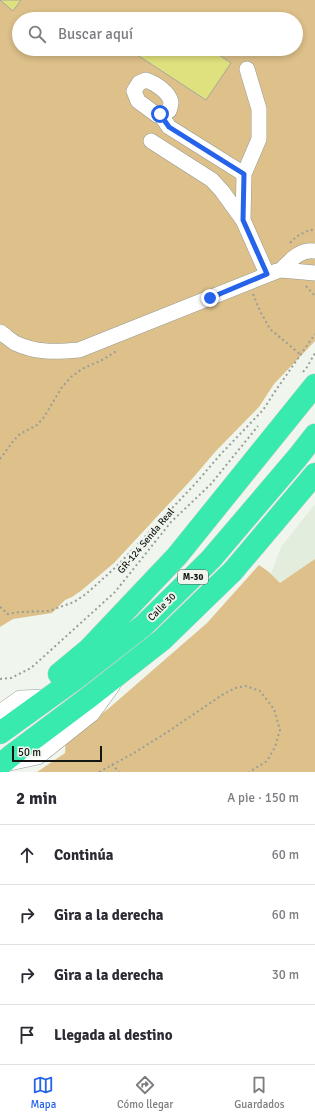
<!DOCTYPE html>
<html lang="es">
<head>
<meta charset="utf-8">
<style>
  :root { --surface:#fff; --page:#f7f7f7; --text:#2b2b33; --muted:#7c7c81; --line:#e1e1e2; --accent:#2563eb }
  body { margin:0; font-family:Signika,sans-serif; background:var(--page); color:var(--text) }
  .scale { position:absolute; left:12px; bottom:10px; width:90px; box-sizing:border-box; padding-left:4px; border:2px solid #141613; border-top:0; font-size:11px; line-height:14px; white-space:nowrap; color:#141613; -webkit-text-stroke:3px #f0f6ee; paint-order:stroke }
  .stop { position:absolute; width:12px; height:12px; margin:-9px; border:3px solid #2563eb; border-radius:50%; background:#fff }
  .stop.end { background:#2563eb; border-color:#fff; box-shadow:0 1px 4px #0008 }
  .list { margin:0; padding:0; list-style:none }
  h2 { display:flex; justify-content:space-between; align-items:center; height:52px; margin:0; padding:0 16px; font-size:17px }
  h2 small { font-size:13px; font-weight:400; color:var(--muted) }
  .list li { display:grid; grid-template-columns:26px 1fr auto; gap:12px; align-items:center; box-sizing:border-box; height:60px; padding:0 16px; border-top:1px solid var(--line) }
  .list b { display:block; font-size:15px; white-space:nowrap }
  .list em { font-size:13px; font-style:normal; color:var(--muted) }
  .icon { flex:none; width:22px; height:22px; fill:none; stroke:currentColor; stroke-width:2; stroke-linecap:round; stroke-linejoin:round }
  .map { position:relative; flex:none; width:315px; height:772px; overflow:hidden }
  .search { position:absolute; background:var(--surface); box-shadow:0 2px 6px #0003; left:12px; right:12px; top:12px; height:44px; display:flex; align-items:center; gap:10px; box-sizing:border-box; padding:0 14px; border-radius:22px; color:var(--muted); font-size:15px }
  .sheet { height:292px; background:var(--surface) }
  nav { display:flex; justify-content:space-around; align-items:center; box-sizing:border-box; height:56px; border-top:1px solid var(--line); background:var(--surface); font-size:11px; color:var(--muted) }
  nav a { display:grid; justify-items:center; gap:2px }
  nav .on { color:var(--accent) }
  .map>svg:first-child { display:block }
</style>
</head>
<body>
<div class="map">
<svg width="315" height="772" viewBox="0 0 315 772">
  <rect width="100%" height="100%" fill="#f0f6ee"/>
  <path fill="#e2edde" d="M315,504V559L280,584L270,576L281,547Z"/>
  <path fill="#ddc08a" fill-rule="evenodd" d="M0,0H315V341L274,384L259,407L215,452L192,479L114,563L82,590L72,597L65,600L52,613L13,619L0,627ZM19,19H296V49H19Z
    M315,559V772H37L65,753L66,740L108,709L207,623L259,565L269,572L280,583Z"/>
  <path fill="#dfe17e" stroke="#a7a79e" d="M0,0H21L13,11Z
    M128,49H210L231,63L206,100Z"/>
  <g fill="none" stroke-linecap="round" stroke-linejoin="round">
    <defs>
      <path id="minor" d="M247,69L259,109V139L244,174L243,220L267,274
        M146,80C155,83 169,92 171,102C171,105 170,108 169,111L157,115L138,101L134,91L139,83Z
        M160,114L169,127L244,174
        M151,141L212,180L222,191L243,220
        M281,270C291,260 300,249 315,251
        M0,332C5,335 10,340 15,343C36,353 56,352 79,350L277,271L281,270L315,273
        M0,712L20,698L49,697
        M5,764L38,757L92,714L113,685"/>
      <path id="highway" d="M59,674L89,649L177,556L315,385
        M0,733L75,679L143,626L211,559L297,458L315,435
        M0,765L12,755L88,698L162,640L233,571L315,474"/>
    </defs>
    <use href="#minor" stroke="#949a92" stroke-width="16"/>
    <use href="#highway" stroke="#d0d0d0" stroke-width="23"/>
    <path stroke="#999e98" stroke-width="2" stroke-dasharray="2 3" stroke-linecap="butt" d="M290,243C298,234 304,232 315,229
      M306,286L315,296
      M253,294L260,311L270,329L301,355
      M303,372L307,367L315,353
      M0,459L14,440L20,434L37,425L44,417L62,387L71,377L82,369L104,359L118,350
      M0,607L3,609L7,614L21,612L49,611L74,602L86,594L117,566L196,483L219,456L263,410L276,390L315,334
      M0,679L11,678L31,668L115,592L171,522L211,484L258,426
      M112,764L119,772
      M99,772L134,753L169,731L222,695L235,688L246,686L260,691L274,709L280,730L275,747L267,761L249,772"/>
    <use href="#minor" stroke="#fff" stroke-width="15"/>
    <use href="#highway" stroke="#39eaaf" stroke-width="22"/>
  </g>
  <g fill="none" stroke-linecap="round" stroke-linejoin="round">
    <path stroke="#2563eb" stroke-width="5" d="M160,114L169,127L244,174L243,220L267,274L210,298"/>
  </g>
  <g text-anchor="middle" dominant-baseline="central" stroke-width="4" stroke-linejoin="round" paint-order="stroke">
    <rect fill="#f0f6ee" stroke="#565955" stroke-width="1" x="178" y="570" width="30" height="14" rx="3"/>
    <g font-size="9" font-weight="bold" fill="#141613">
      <text x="193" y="577">M-30</text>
    </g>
    <g font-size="10" fill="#141613" stroke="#f0f6ee">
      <text transform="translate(146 541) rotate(-50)">GR-124 Senda Real</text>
      <text transform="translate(162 607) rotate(-45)">Calle 30</text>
    </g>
  </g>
</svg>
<div class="scale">50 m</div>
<div class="stop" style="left:160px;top:114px"></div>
<div class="stop end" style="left:210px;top:298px"></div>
<div class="search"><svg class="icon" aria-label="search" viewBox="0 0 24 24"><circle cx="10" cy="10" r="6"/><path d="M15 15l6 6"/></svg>Buscar aquí</div>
</div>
<section class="sheet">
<h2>2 min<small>A pie · 150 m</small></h2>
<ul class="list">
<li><svg class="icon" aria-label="ahead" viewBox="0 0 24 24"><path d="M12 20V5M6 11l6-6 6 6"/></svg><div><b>Continúa</b></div><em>60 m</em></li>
<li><svg class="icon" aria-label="right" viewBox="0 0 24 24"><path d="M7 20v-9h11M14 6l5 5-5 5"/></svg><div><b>Gira a la derecha</b></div><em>60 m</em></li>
<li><svg class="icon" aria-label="right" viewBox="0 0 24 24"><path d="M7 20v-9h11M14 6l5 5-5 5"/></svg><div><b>Gira a la derecha</b></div><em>30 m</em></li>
<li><svg class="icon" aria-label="arrive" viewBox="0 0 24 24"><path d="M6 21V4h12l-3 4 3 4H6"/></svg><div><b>Llegada al destino</b></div></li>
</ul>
</section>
<nav>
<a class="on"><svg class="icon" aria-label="map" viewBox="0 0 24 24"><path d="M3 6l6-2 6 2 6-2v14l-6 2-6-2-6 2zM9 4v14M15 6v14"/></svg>Mapa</a>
<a><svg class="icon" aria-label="directions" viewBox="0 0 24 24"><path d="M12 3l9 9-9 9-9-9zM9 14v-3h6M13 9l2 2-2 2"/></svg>Cómo llegar</a>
<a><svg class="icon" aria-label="saved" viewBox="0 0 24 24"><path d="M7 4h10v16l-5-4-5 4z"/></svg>Guardados</a>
</nav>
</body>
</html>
